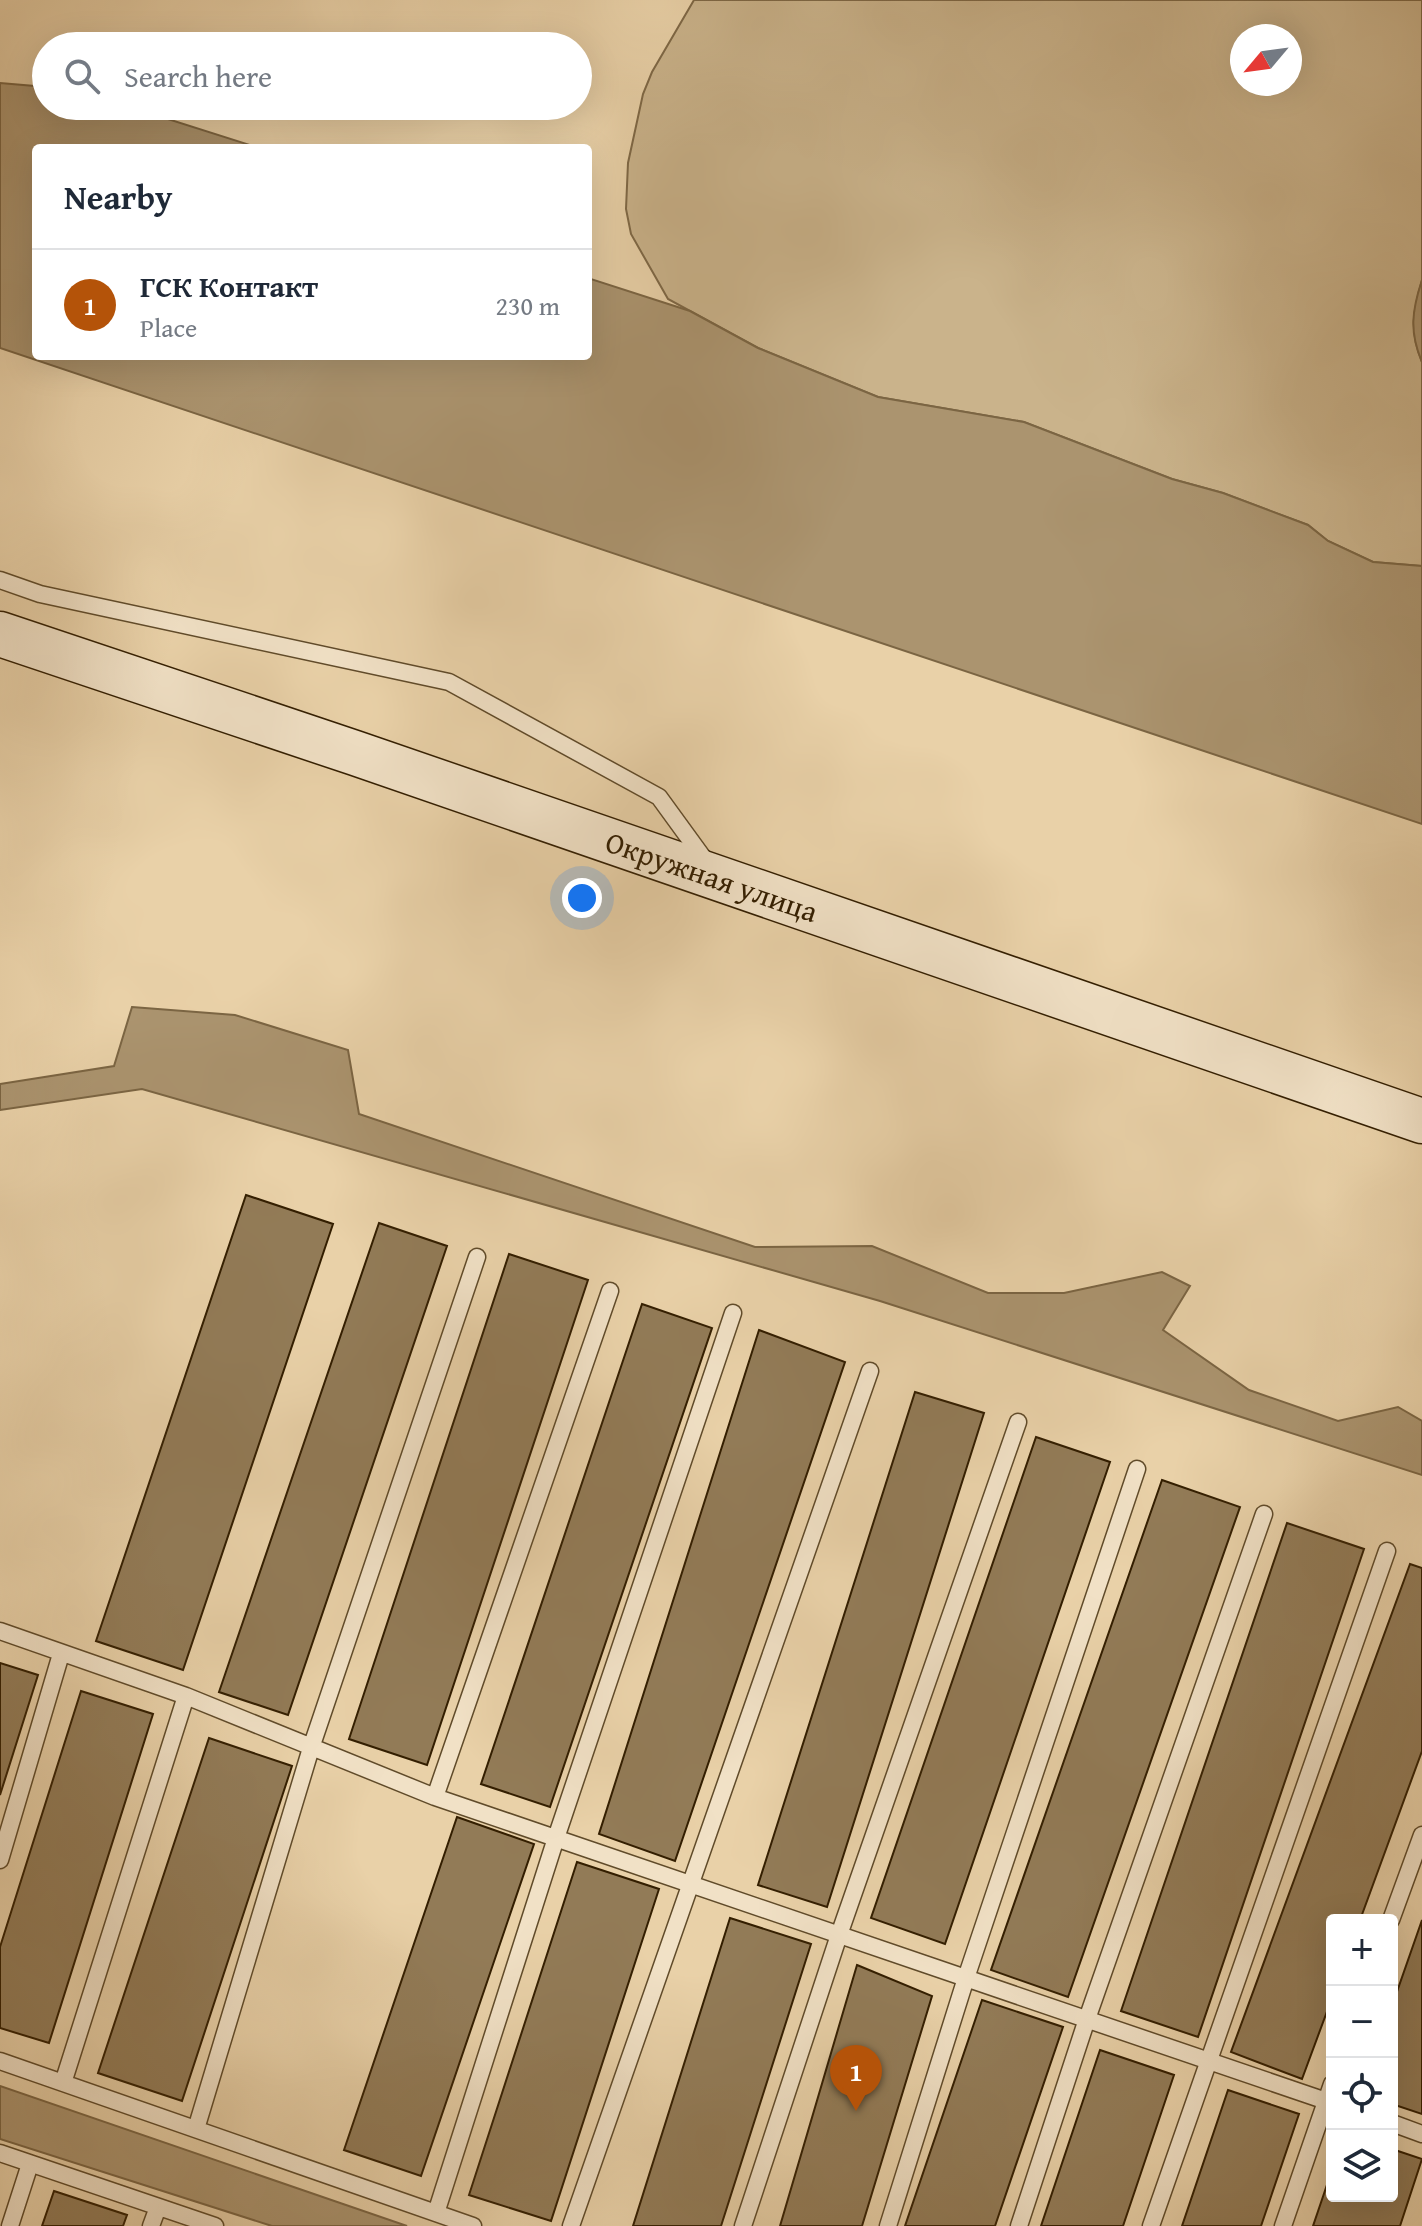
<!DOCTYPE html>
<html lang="en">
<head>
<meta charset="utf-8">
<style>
  :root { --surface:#fff; --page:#f6f6f7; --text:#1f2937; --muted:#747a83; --line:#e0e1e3; --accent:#b45309 }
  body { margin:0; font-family:"Gentium Book Plus",serif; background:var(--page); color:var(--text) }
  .controls { position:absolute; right:24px; bottom:24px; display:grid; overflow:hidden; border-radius:8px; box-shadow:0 8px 32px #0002 }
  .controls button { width:72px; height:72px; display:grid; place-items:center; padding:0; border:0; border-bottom:2px solid var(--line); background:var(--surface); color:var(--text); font:40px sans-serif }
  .compass { position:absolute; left:1230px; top:24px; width:72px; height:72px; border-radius:50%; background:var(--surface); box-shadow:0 8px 32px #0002; rotate:241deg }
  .you { position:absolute; left:582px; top:898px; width:28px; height:28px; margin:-20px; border:6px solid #fff; border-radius:50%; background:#1a73e8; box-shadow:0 0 0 12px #1a73e833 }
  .badge { display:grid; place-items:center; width:52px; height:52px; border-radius:50%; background:var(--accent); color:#fff; font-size:26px; font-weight:700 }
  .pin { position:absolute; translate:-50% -66px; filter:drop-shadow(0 2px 4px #0008) }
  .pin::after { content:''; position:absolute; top:42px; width:28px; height:24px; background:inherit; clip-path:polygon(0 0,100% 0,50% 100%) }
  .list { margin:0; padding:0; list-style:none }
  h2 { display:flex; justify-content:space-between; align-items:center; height:104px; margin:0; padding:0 32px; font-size:34px }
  h2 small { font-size:26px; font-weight:400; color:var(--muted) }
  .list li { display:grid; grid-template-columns:52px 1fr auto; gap:24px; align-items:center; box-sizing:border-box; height:112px; padding:0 32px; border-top:2px solid var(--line) }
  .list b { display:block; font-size:30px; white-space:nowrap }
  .list p { margin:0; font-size:26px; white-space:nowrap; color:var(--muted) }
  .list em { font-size:26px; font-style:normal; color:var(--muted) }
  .icon { flex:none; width:44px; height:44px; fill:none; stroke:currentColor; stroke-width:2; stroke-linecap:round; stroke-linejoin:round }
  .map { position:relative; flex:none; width:1422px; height:2226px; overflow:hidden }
  .search { position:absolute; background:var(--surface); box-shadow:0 8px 32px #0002; left:32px; top:32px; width:560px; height:88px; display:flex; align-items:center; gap:20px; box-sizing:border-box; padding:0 28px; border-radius:44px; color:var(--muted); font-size:30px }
  .panel { position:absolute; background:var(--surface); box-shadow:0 8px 32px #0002; left:32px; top:144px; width:560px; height:216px; border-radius:8px }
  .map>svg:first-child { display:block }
</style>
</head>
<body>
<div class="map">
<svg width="1422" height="2226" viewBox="0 0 1422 2226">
  <rect width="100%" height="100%" fill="#e9d1a8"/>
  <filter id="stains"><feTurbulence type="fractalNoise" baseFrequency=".0025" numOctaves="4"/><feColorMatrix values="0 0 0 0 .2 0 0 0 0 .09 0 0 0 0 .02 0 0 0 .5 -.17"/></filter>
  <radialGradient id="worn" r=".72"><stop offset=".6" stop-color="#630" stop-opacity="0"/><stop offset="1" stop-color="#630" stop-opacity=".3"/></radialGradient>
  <path fill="#cab38b" stroke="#7e6846" stroke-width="2" fill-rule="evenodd" d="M694,0H1422V280C1413,311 1409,331 1422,362V566L1373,562L1328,541L1308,525L1223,493L1172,479L1024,422L878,397L758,348L668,299L631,234L626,209L628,163L643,94L652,72ZM1242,36H1290V84H1242Z"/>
  <path fill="#ab946f" stroke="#7b6543" stroke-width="2" d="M0,83L46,87V106H127L259,148H36V356H588V278L690,311L758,348L878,397L1024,422L1172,479L1223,493L1308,525L1328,541L1373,562L1422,566V824L0,348Z
    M1422,280V362C1409,332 1412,310 1422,280Z
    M132,1007L235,1015L348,1050L359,1114L755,1247L872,1246L988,1293H1064L1162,1272L1190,1286L1163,1330L1249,1390L1338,1421L1398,1407L1422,1421V1475L880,1301L142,1089L0,1110V1084L114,1066Z
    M0,2086L407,2226H272L0,2139Z"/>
  <path fill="#927b57" stroke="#331e00" stroke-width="2" d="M246,1195L333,1224L183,1670L96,1641Z
    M379,1223L447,1246L288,1715L219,1692Z
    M509,1254L588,1280L427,1765L349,1739Z
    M642,1304L712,1328L550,1807L481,1784Z
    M759,1330L845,1362L675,1861L599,1834Z
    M915,1392L984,1413L827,1907L758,1885Z
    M1036,1437L1110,1462L945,1944L871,1918Z
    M1162,1480L1240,1507L1068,1997L991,1970Z
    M1287,1523L1364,1549L1198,2037L1121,2011Z
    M1410,1564L1422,1568V1751L1360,1920H1332V1998L1302,2079L1231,2052Z
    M0,1663L38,1675L0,1795Z
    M81,1691L153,1714L49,2043L0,2028V1947Z
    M209,1738L292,1766L182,2101L98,2073Z
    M457,1817L534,1844L421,2176L344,2150Z
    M577,1862L659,1889L551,2221L469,2195Z
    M730,1918L811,1944L721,2226H633Z
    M1422,1920V2114L1392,2104V2006Z
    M857,1965L932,1996L862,2226H780Z
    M982,2000L1063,2027L995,2226H905Z
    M1100,2050L1174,2075L1123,2226H1041Z
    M1228,2090L1299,2114L1261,2226H1182Z
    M1392,2149L1422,2159L1400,2226H1313L1332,2170V2196H1392Z
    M54,2191L127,2215L123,2226H42Z"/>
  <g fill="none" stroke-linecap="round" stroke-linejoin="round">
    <defs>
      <path id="service" d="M0,580L40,594L449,682L659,797L707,863
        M0,1631L186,1696L63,2083
        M186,1696L435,1797L1332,2103
        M435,1797L610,1291
        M0,1860L61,1654
        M1391,1920L1422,1835
        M0,2061L473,2226
        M1392,2123L1422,2134
        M196,2129L311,1748L477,1257
        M0,2153L215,2226
        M436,2213L556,1838L733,1313
        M10,2226L30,2164
        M151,2226L158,2207
        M571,2226L870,1371
        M743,2226L839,1935L1018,1422
        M888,2226L966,1978L1137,1469
        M1019,2226L1087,2019L1264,1514
        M1151,2226L1387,1551
        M1283,2226L1332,2084"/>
      <g id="secondary">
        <path id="s1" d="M0,634L355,753L1422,1121"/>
      </g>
    </defs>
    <use href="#service" stroke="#604b2a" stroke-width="19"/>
    <use href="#secondary" stroke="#331e00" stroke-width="47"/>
    <use href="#service" stroke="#f1e1c6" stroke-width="16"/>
    <use href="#secondary" stroke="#f1e1c6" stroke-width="44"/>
  </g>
  <g text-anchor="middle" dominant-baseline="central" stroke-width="6" stroke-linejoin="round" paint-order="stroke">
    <g font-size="30" fill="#331e00" stroke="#f1e1c6">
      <text stroke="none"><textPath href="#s1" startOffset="752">Окружная улица</textPath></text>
    </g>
  </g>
  <rect width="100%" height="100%" filter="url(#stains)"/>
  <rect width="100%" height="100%" fill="url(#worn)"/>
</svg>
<div class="controls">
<button>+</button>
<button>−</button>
<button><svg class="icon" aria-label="locate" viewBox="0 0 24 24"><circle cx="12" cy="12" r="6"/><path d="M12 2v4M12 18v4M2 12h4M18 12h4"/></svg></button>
<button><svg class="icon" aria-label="layers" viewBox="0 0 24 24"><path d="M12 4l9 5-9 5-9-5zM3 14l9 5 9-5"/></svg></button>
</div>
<svg class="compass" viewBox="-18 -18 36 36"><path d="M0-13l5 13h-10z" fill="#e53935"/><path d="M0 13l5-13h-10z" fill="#747a83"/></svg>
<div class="you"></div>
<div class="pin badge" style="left:856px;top:2111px">1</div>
<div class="search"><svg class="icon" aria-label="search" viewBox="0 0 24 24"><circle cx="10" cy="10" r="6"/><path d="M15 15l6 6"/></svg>Search here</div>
<section class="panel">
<h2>Nearby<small></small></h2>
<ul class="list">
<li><span class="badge">1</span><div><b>ГСК Контакт</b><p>Place</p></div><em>230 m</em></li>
</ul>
</section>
</div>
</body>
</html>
